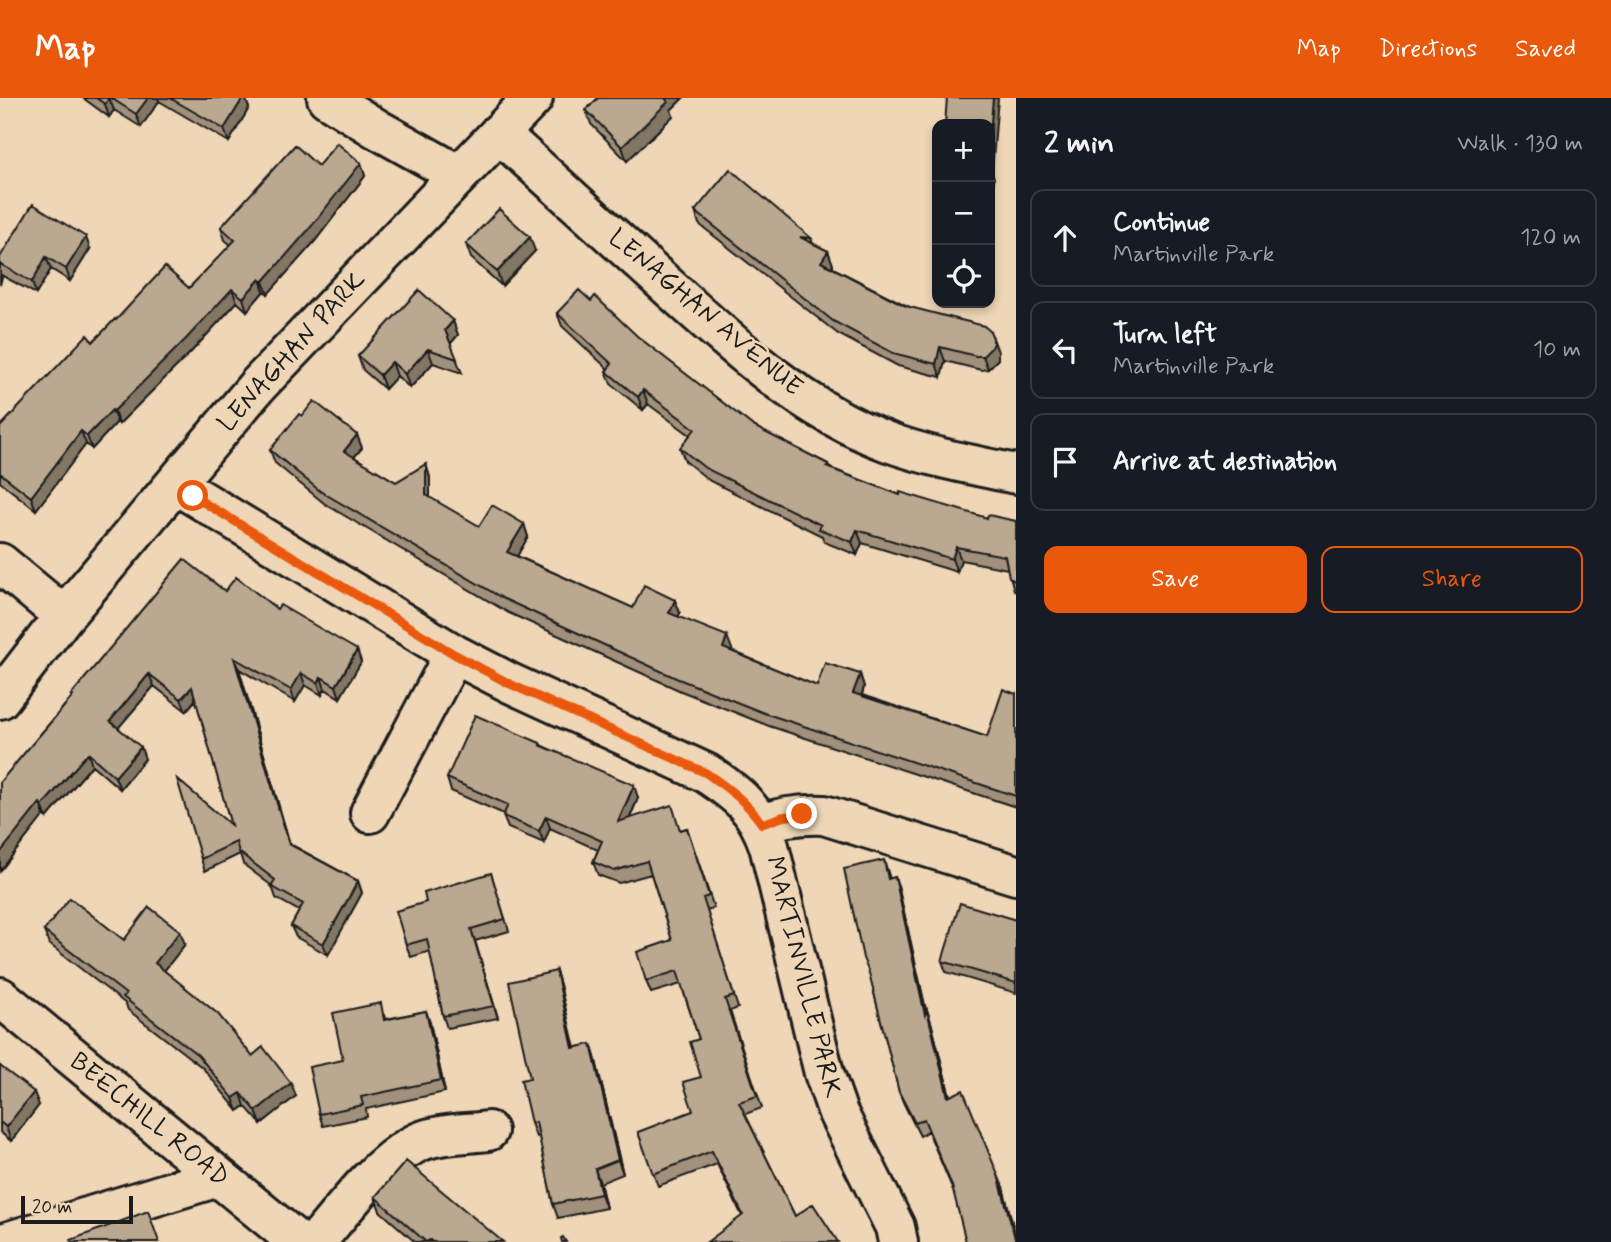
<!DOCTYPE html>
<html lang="en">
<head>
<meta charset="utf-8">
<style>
  :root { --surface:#171b24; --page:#20242c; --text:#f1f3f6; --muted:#9ea1a6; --line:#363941; --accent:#ea580c }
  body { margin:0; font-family:Mynerve,sans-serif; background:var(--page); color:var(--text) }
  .controls { position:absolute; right:21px; top:21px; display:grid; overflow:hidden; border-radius:14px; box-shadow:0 4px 10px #0003 }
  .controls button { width:63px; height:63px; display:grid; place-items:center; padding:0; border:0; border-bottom:2px solid var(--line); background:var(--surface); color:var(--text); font:35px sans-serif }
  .scale { position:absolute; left:21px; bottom:18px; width:112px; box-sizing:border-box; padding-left:7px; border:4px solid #1c1c1c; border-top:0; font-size:19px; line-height:24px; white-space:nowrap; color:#1c1c1c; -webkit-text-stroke:5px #eed6b6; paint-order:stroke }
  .stop { position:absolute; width:21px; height:21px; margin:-16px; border:5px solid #ea580c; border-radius:50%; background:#fff }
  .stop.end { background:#ea580c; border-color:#fff; box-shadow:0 2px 7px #0008 }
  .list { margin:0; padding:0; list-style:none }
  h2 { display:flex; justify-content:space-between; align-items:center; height:91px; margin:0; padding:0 28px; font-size:30px }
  h2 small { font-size:23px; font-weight:400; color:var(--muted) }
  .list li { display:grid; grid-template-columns:46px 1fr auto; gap:21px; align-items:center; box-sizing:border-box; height:98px; margin:0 14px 14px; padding:0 14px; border:2px solid var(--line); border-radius:14px }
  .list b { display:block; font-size:26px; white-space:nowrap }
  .list p { margin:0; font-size:23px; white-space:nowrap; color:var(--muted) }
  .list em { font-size:23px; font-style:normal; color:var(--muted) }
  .actions { display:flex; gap:14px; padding:21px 28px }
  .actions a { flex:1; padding:16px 0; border:2px solid var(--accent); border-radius:14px; text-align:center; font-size:24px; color:var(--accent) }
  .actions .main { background:var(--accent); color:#fff }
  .icon { flex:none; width:38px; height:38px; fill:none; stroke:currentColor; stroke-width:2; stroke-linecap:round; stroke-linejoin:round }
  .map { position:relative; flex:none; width:1016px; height:1144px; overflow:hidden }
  header { display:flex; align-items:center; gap:42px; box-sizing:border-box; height:98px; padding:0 35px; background:var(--accent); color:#fff }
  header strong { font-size:33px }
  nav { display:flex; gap:38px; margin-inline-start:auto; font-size:24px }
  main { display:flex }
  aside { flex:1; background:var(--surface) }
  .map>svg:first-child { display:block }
</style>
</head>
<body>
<header>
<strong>Map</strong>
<nav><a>Map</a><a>Directions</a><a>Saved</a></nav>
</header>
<main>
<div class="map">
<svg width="1016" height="1144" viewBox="0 0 1016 1144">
  <rect width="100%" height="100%" fill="#eed6b6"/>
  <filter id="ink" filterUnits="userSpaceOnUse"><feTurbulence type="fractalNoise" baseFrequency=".0143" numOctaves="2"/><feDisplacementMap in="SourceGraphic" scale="14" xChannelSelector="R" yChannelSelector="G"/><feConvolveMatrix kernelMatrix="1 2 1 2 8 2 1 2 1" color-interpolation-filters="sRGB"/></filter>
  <g filter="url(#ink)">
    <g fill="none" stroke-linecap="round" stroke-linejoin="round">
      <defs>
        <path id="street" d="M327,0L377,31L459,77
          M499,35C550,81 601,128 652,174C723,238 797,310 888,344C929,359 973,367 1016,376
          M175,386L454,556L510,585L706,675C738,696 756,710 769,748L824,975L838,1015L895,1129L898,1144
          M0,465L64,518
          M0,601L64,518L258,287L533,0
          M370,715L454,556
          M762,726C783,718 801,716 824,717L1016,777
          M6,1144L218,1079
          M316,1144C343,1112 376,1067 413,1047C433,1035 465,1036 488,1033"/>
        <path id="secondary" d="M0,899L298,1144"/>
      </defs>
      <use href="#street" stroke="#1c1c1c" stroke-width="44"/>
      <use href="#secondary" stroke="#1c1c1c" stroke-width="44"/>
      <use href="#street" stroke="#eed6b6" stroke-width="38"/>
      <use href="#secondary" stroke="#eed6b6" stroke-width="38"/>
    </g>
    <path fill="#a0907c" stroke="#1c1c1c" stroke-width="2" d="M83,0H245L249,10L229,44L159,3L141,29L114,12L109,19Z
      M598,0H683L671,12L673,18L627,63L591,26L586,12Z
      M361,65L365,78L315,143L268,196L264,193L247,213L237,204L191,254L119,326L117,324L92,351L86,346L36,412L0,384V329L116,222L189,190L231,147L225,142L221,129L318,68Z
      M695,113L811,140L813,146L828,153L833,167L831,169L998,254V261L988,271L981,272L945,263L941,279L898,268L838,236L699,126Z
      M466,146L535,153L502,188L471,160Z
      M90,151L70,183L51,171L36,196L1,177L2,179L0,187V159Z
      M591,203L753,328L828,366L830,370L900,397L987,420L1016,423V494L1014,492L1008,471L961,462L957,474L862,445L857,457L824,444L822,438L710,383L685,363L680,350L690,337L648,306L643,312L611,286L606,273L608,271L562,228L557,215Z
      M453,223L458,237L450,246L462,275L433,265L410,290L397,278L385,291L363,272L358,258Z
      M302,318L357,337L362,350L354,359L396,384L426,366L430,380V400L479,428L524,426L528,439L517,458L633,510L675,502L680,515L678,519L732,551V553L817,588L860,576L864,589L862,597L987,639L1016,596V709L769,628L681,593L509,515L325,406L275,365L270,352Z
      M225,493L277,511L357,552L361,564L340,600L325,591L322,597L305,587L295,604L239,571L290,746L358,783L362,795L328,857L296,839L291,828L299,813L276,800L272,788L243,766L240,756L205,773L201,761L231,727L196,602L186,613L154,588L118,630L145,661L120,691L92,667L47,720L44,717L0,773V684L72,599L71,597Z
      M540,645L542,648L638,700L630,720L680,732L687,730L714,810L707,813L738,910L730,913L762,1010L745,1016L795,1118L838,1144L742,1118L717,1066L658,1088L638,1034L693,1013L701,979L699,941L681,886L651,895L646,883L672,842L651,776L619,785L598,777L593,764L598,752L550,730L544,745L508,730L503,718L504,716L451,693L447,680Z
      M884,762L890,781L895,779L899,792L926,914L927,912L931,924L950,998L1003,1089L953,1092L928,1033L920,1038L904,1006L899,994L870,879Z
      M491,775L509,833L475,843L498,920L447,930L443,918L430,853L411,859L406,847L426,804Z
      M1016,822V895L946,874L942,863Z
      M44,833L124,842L185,846L164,873L252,958L296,998L261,1026L245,1008L238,1013L203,970L128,912L126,906L49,846Z
      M556,873L560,887L574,950L591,946L595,959L623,1076L600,1085L606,1110L558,1120L553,1106L539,1038L536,1039L531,1025L530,980Z
      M426,913L430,925L445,994L366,1011L367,1019L323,1028L319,1016L343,962L385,917L386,921Z
      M0,968L39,1007L11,1043L0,1034Z
      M375,1099L503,1144H415L380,1113Z"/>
    <path fill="#827665" stroke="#1c1c1c" stroke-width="2" d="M109,0L114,12L109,19L105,6Z
      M148,0H158L159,3L141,29L136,16Z
      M243,0H245L249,10L229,44L224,31Z
      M664,0H683L671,12L673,18L627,63L622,49Z
      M993,0H998L992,74L994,80L990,135V35Z
      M361,65L365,78L315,143L268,196L263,184Z
      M86,139L90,151L70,183L66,171Z
      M530,139L535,153L502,188L497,174Z
      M828,153L833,167L825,177L821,164Z
      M46,159L51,171L36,196L32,184Z
      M260,181L264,193L247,213L243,200Z
      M232,191L237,204L191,254L119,326L114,313Z
      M453,223L458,237L450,246L445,232Z
      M993,240L998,254V261L988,271L983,258Z
      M940,249L945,263L941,279L936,266Z
      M428,251L433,265L410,290L405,276Z
      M392,264L397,278L385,291L380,277Z
      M643,292L648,306L643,312L638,299Z
      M112,312L117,324L92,351L87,338Z
      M81,333L86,346L36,412L31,399Z
      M357,337L362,350L348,366L344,353Z
      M426,366L430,380V410L426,397Z
      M524,426L528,439L512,467L507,454Z
      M857,432L862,445L857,457L852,444Z
      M956,449L961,462L957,474L952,461Z
      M675,502L680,515L674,528L669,515Z
      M727,538L732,551L728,563L723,550Z
      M357,552L361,564L340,600L336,588Z
      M234,560L239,571L293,757L289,746Z
      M301,575L305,587L295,604L291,592Z
      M149,576L154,588L114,635L110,623Z
      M860,576L864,589L858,608L853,595Z
      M321,579L325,591L322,597L318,585Z
      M192,589L196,601L186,613L181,601Z
      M141,649L145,661L120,691L115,679Z
      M88,655L92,667L47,720L42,708Z
      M634,687L638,700L623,736L618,724Z
      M40,705L44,717L0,773V755Z
      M546,718L550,730L544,745L539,733Z
      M895,779L899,792L930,929L925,917Z
      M358,783L362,795L328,857L323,846Z
      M471,831L475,843L498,920L494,908Z
      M180,833L185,846L160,878L155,865Z
      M556,873L560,887L578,963L573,950Z
      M927,912L931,924L953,1011L948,999Z
      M426,913L430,925L445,994L441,982Z
      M591,946L595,959L623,1076L618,1062Z
      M291,985L296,998L261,1026L256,1013Z
      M34,994L39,1007L11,1043L6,1029Z
      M241,995L245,1008L238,1013L233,1000Z
      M595,1071L600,1085L606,1110L601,1096Z
      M998,1077L1003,1089L1016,1139V1144Z"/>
    <path fill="#baa890" stroke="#1c1c1c" stroke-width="2" d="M96,0H109L105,6Z
      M111,0H148L136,16Z
      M170,0H243L224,31Z
      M598,0H665L668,4L622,49L586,12Z
      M947,0H993L990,35V26H945Z
      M337,45L361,65L310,130L263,184L260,181L243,200L232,191L186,241L114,313L112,312L87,338L81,333L31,399L0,375V329L87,237L93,244L115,221L116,222L165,169L189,190L235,142L221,129L295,47L318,68Z
      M730,71L811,140L800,139L828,153L821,164L906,208L984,228L990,233L993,240V248L983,258H976L940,249L936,266L893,255L833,223L695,113Z
      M33,106L86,139L66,171L46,159L32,184L0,166V159Z
      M499,111L530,139L497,174L466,146Z
      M419,192L453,223L445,232L457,261L428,251L405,276L392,264L380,277L358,258Z
      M579,192L591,203L595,198L637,238L753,328L828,366L826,369L900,397V394L987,420L988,417L1016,423V484L1009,479L1005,458L956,449L952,461L857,432L852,444L819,431L821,427L705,370L680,350L695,331L643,292L638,299L606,273L612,266L557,215Z
      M314,303L357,337L344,353L396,384L426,366V397L479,428L492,407L524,426L507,454L633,510L644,487L675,502L669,515L727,538L723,550L817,588L825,565L860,576L853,595L987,639L1003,591L1016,596V698L764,615L676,580L504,501L320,393L270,352L299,316L302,318Z
      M184,461L225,493L236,479L277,511L280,507L357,552L336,588L321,579L318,585L301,575L291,592L234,560L289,746L358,783L323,846L291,828L303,806L271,788L275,782L239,754L236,744L201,761L177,681L231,727L192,589L181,601L149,576L110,623L141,649L115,679L88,655L42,708L40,705L0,755V684L73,598L71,597Z
      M475,617L540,645V647L634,687L618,724L672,707L680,732L687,730L709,798L703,800L734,898L725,901L757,998L739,1004L795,1118L813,1106L838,1144H707L743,1117L712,1053L653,1076L638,1034L693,1013L683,984L701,979L690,944L699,941L677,873L646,883L637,854L672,842L647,763L614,773L593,764L602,743L546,718L539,733L503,718L508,707L447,680Z
      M884,762L888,781L895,779L925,917L927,912L948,999L963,992L998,1077L1016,1144H966L952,1088L924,1021L915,1025L899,994L869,875L863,860L844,771Z
      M491,775L505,821L471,831L494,908L443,918L427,841L406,847L396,813L426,804L424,795Z
      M70,800L124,842L149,809L180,833L155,865L218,916L252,958L263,949L291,985L256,1013L241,995L233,1000L198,957L123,899L126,896L44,833Z
      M960,805L1016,822V885L942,863Z
      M556,873L573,950L591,946L618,1062L595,1071L601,1096L553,1106L536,1024L531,1025L521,982L530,980L509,884Z
      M381,905L384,922L426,913L441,982L361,999L363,1007L319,1016L309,969L343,962L333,915Z
      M0,968L34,994L6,1029L0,1024Z
      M406,1063L503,1144H432L430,1142L426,1144L375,1099Z
      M148,1113L159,1144H72L71,1142Z
      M563,1139L566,1144H562L561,1140Z"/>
  </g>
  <g fill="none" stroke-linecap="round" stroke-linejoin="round" filter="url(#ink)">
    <path stroke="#ea580c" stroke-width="9" d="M193,398L454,556L510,586L706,675C728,690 747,704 762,726L782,719L802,716"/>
  </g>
  <g text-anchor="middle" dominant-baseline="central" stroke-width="5" stroke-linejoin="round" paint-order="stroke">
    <g font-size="26" fill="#1c1c1c" stroke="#eed6b6">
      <text transform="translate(705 215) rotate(40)">LENAGHAN AVENUE</text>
      <text transform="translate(292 254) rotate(-48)">LENAGHAN PARK</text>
      <text transform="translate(803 879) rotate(76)">MARTINVILLE PARK</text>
      <text transform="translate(149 1022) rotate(39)">BEECHILL ROAD</text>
    </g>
  </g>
</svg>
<div class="controls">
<button>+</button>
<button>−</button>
<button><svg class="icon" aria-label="locate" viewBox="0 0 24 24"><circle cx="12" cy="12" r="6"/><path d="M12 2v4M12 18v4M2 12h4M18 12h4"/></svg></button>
</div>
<div class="scale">20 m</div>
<div class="stop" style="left:193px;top:398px"></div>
<div class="stop end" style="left:802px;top:716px"></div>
</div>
<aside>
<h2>2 min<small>Walk · 130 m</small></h2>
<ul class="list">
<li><svg class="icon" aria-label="ahead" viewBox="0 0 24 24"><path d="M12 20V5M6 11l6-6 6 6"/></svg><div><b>Continue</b><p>Martinville Park</p></div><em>120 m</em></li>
<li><svg class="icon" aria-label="left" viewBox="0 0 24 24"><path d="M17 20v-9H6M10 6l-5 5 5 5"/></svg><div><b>Turn left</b><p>Martinville Park</p></div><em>10 m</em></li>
<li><svg class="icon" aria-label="arrive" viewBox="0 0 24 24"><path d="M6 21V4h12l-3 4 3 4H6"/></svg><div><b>Arrive at destination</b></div></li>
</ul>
<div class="actions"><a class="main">Save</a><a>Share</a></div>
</aside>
</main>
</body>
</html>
